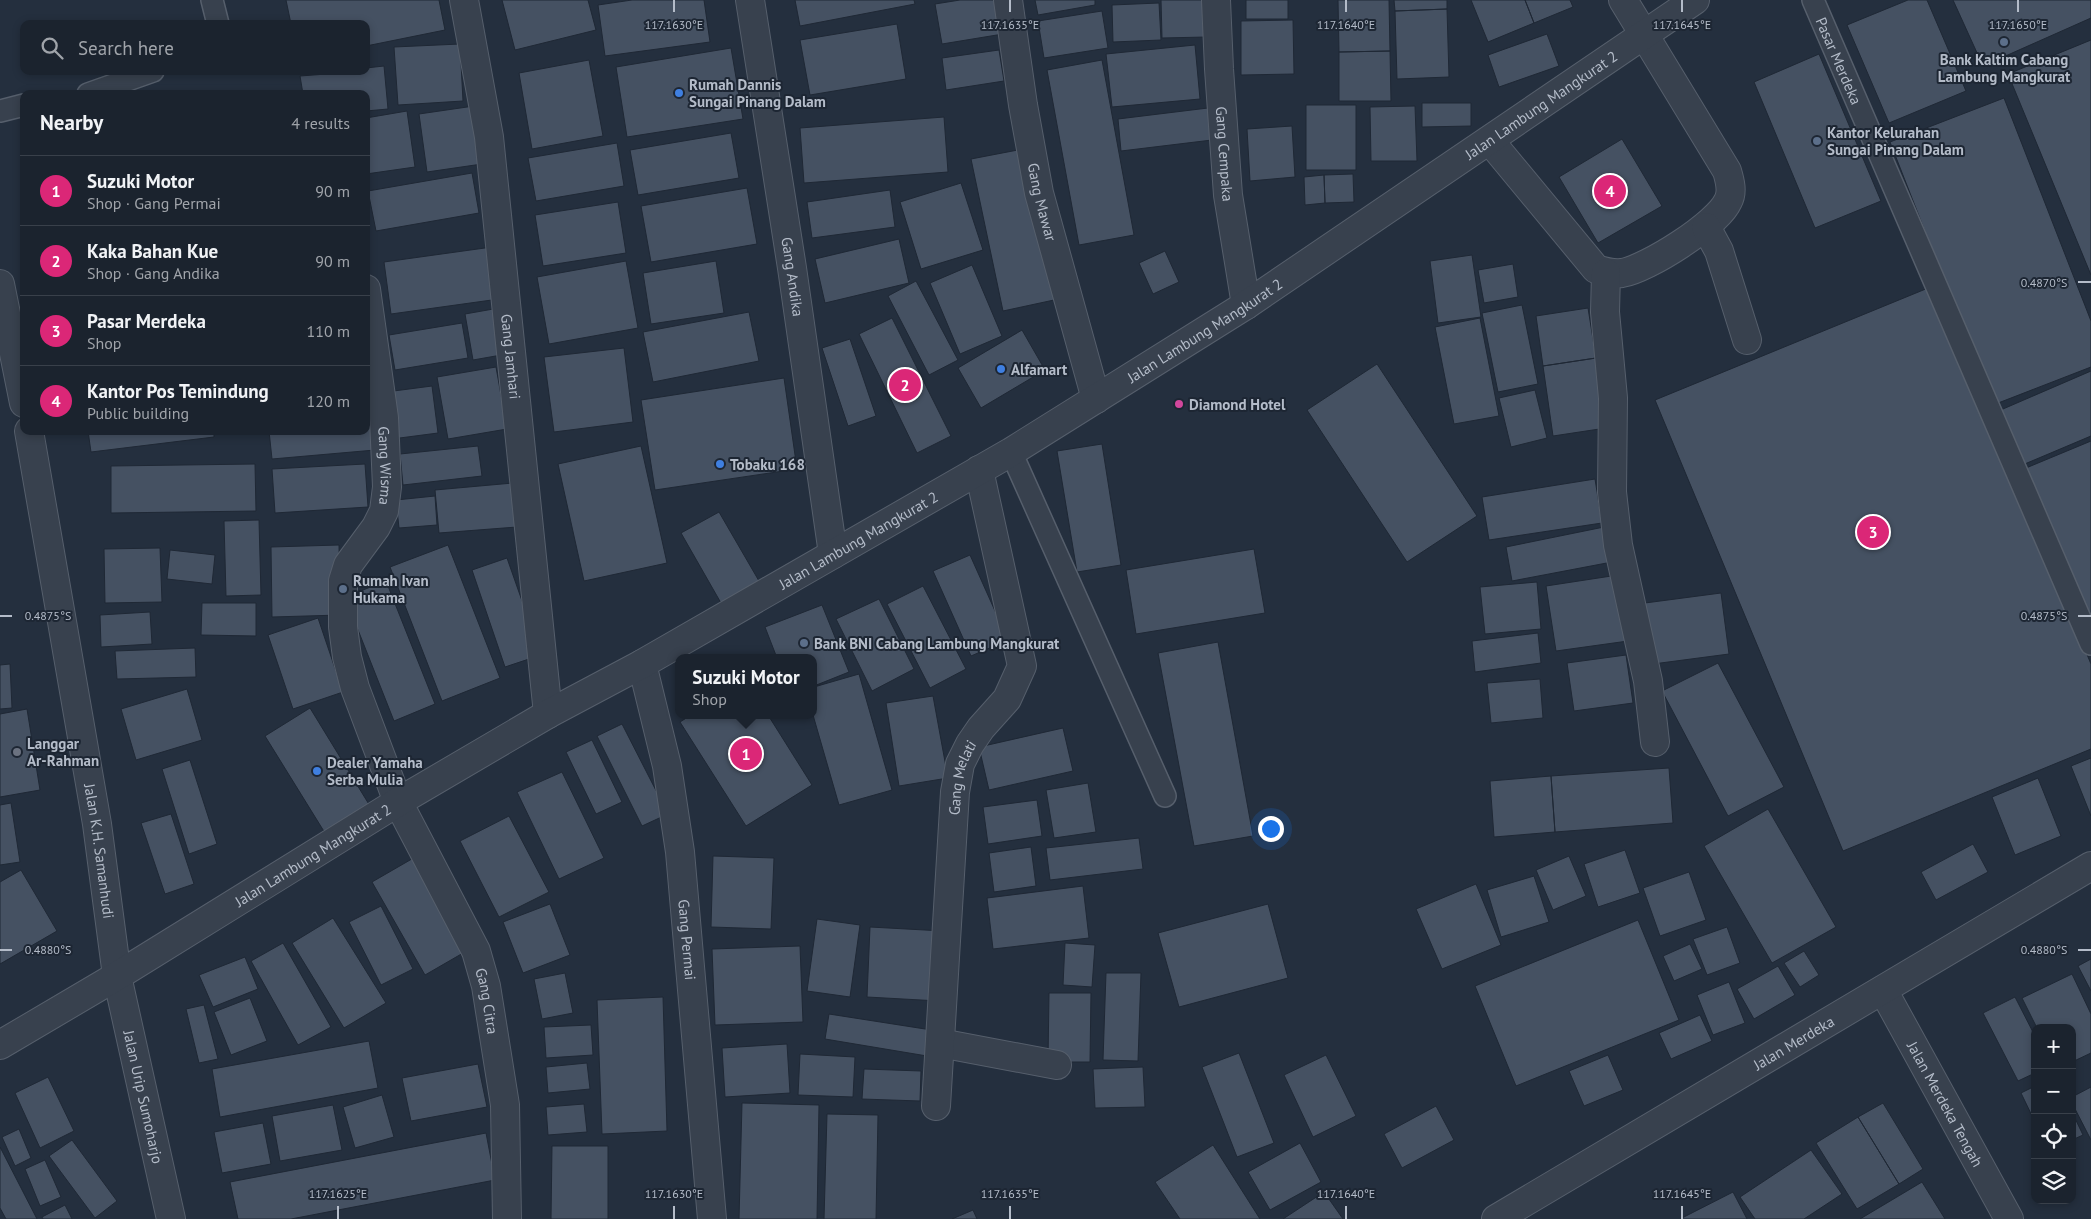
<!DOCTYPE html>
<html lang="en">
<head>
<meta charset="utf-8">
<style>
  :root { --surface:#1b232e; --page:#242b36; --text:#f1f3f6; --muted:#a0a4aa; --line:#39404a; --accent:#db2777 }
  body { margin:0; font-family:"PT Sans",sans-serif; background:var(--page); color:var(--text) }
  .controls { position:absolute; right:15px; bottom:15px; display:grid; overflow:hidden; border-radius:10px; box-shadow:0 2px 8px #0003 }
  .controls button { width:45px; height:45px; display:grid; place-items:center; padding:0; border:0; border-bottom:1px solid var(--line); background:var(--surface); color:var(--text); font:25px sans-serif }
  .you { position:absolute; left:1270px; top:828px; width:18px; height:18px; margin:-12px; border:4px solid #fff; border-radius:50%; background:#1a73e8; box-shadow:0 0 0 8px #1a73e833 }
  .badge { display:grid; place-items:center; width:32px; height:32px; border-radius:50%; background:var(--accent); color:#fff; font-size:16px; font-weight:700 }
  .pin { position:absolute; translate:-50% -50%; border:2px solid #fff; box-shadow:0 1px 5px #0006 }
  .popup { position:absolute; left:675px; top:654px; width:142px; height:65px; box-sizing:border-box; display:grid; place-content:center; border-radius:10px; background:var(--surface); filter:drop-shadow(0 1px 4px #0005); font-size:16px; white-space:nowrap; color:var(--muted) }
  .popup b { font-size:19px; color:var(--text) }
  .popup::after { content:''; position:absolute; left:50%; top:100%; margin-left:-10px; border:10px solid transparent; border-top-color:var(--surface) }
  .list { margin:0; padding:0; list-style:none }
  h2 { display:flex; justify-content:space-between; align-items:center; height:65px; margin:0; padding:0 20px; font-size:21px }
  h2 small { font-size:16px; font-weight:400; color:var(--muted) }
  .list li { display:grid; grid-template-columns:32px 1fr auto; gap:15px; align-items:center; box-sizing:border-box; height:70px; padding:0 20px; border-top:1px solid var(--line) }
  .list b { display:block; font-size:19px; white-space:nowrap }
  .list p { margin:0; font-size:16px; white-space:nowrap; color:var(--muted) }
  .list em { font-size:16px; font-style:normal; color:var(--muted) }
  .icon { flex:none; width:28px; height:28px; fill:none; stroke:currentColor; stroke-width:2; stroke-linecap:round; stroke-linejoin:round }
  .map { position:relative; flex:none; width:2091px; height:1219px; overflow:hidden }
  .search { position:absolute; background:var(--surface); box-shadow:0 2px 8px #0003; left:20px; top:20px; width:350px; height:55px; display:flex; align-items:center; gap:12px; box-sizing:border-box; padding:0 18px; border-radius:10px; color:var(--muted); font-size:19px }
  .panel { position:absolute; background:var(--surface); box-shadow:0 2px 8px #0003; left:20px; top:90px; width:350px; height:345px; border-radius:10px }
  .map>svg:first-child { display:block }
</style>
</head>
<body>
<div class="map">
<svg width="2091" height="1219" viewBox="0 0 2091 1219">
  <rect width="100%" height="100%" fill="#242f3e"/>
  <path fill="#455162" stroke="#1f2835" d="M286,0H439L445,30L366,46V24H291Z
    M502,0H588L596,30L515,50Z
    M632,0H704L710,42L605,56L598,5Z
    M795,0H914L915,4L800,26Z
    M960,0H996L1003,34L942,44L935,4Z
    M1035,0H1095V5L1038,15Z
    M1161,0H1205L1206,37L1162,38Z
    M1246,0H1288V19H1246Z
    M1338,0H1389L1390,51L1339,52Z
    M1394,0H1447V9L1395,11Z
    M1471,0H1525L1534,23L1488,42Z
    M1525,0H1570L1573,7L1534,23Z
    M1908,0H1927L1966,91L1889,123L1847,25Z
    M1953,0H2091V18L1983,66Z
    M1159,3L1161,40L1113,42L1112,5Z
    M1447,9L1449,77L1397,79L1395,11Z
    M1102,11L1108,48L1044,58L1038,21Z
    M1293,20L1294,74L1241,75V21Z
    M897,24L906,79L810,95L800,40Z
    M1547,34L1559,66L1499,87L1488,55Z
    M2091,40V275L2008,74Z
    M460,44L463,101L398,105L394,47Z
    M1195,45L1200,99L1112,107L1106,54Z
    M731,48L743,119L627,137L616,67Z
    M999,50L1004,81L946,90L942,58Z
    M1390,51L1391,101H1339V52Z
    M1819,54L1881,201L1815,228L1754,82Z
    M589,60L603,136L532,149L519,73Z
    M1102,60L1134,235L1079,245L1047,70Z
    M384,66L388,109L366,111V94H303L300,76L366,71V68Z
    M2004,98L2091,321V367L1993,405L1890,142Z
    M1422,103H1471V126L1422,127Z
    M1306,105H1356V170H1306Z
    M474,106L482,164L427,172L419,114Z
    M1415,106L1417,161H1371L1370,107Z
    M1208,108L1212,140L1121,151L1118,119Z
    M407,111L415,167L366,174V118Z
    M944,117L948,172L804,183L800,128Z
    M1292,126L1295,177L1250,181L1247,129Z
    M731,133L739,178L638,195L630,150Z
    M1622,139L1662,206L1598,243L1559,177Z
    M617,143L624,186L536,201L528,158Z
    M1023,149L1054,300L1003,311L971,159Z
    M472,173L479,213L376,231L368,191Z
    M1353,174L1354,202L1325,203L1324,175Z
    M1324,175L1325,203L1305,205L1304,177Z
    M961,183L983,250L921,269L900,202Z
    M747,188L757,244L651,262L641,206Z
    M890,190L895,227L812,238L807,202Z
    M618,202L626,253L543,266L535,215Z
    M899,239L909,283L825,303L815,259Z
    M492,247L499,299L391,314L384,262Z
    M1165,251L1179,282L1153,294L1139,263Z
    M1472,255L1481,317L1438,323L1430,261Z
    M626,261L638,328L549,344L537,277Z
    M716,261L724,313L651,324L643,273Z
    M1513,264L1518,297L1484,303L1478,270Z
    M972,265L1002,336L960,354L930,283Z
    M916,281L958,360L929,375L888,296Z
    M1933,286L2091,664V749L1843,851L1655,400Z
    M1522,305L1538,384L1498,392L1482,313Z
    M499,308L507,354L473,360L465,314Z
    M1588,308L1596,358L1543,366L1536,316Z
    M749,312L759,361L653,382L643,332Z
    M892,318L951,436L917,453L859,334Z
    M1480,318L1499,416L1454,424L1435,327Z
    M462,323L468,358L395,370L389,335Z
    M1022,330L1045,370L981,408L958,368Z
    M850,339L876,416L848,426L822,348Z
    M624,348L633,422L554,432L544,357Z
    M1596,358L1606,428L1553,436L1543,366Z
    M1377,364L1477,516L1407,562L1307,410Z
    M496,367L507,429L448,439L437,377Z
    M2091,371V436L2020,466L1996,412Z
    M784,378L797,469L655,490L641,400Z
    M432,386L438,433L392,439L386,392Z
    M1535,390L1547,438L1511,447L1499,398Z
    M372,410L375,450L272,459L269,431H366V411Z
    M88,431H214V437L91,452Z
    M2091,441V625L2026,468Z
    M1102,444L1121,565L1077,572L1057,451Z
    M478,446L482,476L403,485L400,454Z
    M641,446L667,563L584,581L558,464Z
    M255,464L256,511L111,513V466Z
    M365,464L368,507L275,513L272,469Z
    M1595,479L1602,523L1489,540L1482,497Z
    M513,483L517,527L439,533L435,490Z
    M435,496L437,525L399,528L396,500Z
    M719,512L759,581L721,603L681,533Z
    M259,520L261,595L226,596L224,521Z
    M1604,527L1612,562L1512,581L1506,547Z
    M339,545L340,615L272,617L271,547Z
    M448,545L500,678L442,701L390,567Z
    M160,548L162,602L105,603L104,549Z
    M1254,549L1265,613L1136,634L1126,570Z
    M170,550L215,555L212,584L167,579Z
    M970,555L1008,640L971,656L933,571Z
    M507,558L541,655L505,667L472,570Z
    M1618,575L1628,641L1556,651L1546,586Z
    M386,581L435,704L394,721L345,597Z
    M1537,582L1541,629L1485,634L1480,587Z
    M923,586L966,669L930,688L887,604Z
    M1721,593L1729,654L1653,664L1645,603Z
    M879,599L914,669L872,691L836,619Z
    M202,603H256V636L201,635Z
    M822,605L849,672L814,686V658H777L765,627Z
    M150,612L152,644L101,647L100,615Z
    M318,618L343,692L293,709L268,635Z
    M1538,633L1541,663L1475,672L1472,641Z
    M1218,642L1253,836L1194,846L1158,653Z
    M195,648L196,677L117,679L115,651Z
    M1626,655L1633,703L1574,711L1567,663Z
    M1718,663L1784,787L1728,816L1662,691Z
    M10,664L12,708L0,709V665Z
    M859,674L892,790L839,805L813,715L814,687Z
    M1540,679L1543,718L1491,723L1487,683Z
    M187,689L202,740L136,760L121,709Z
    M933,696L948,778L899,786L886,703Z
    M310,708L370,806L325,833L265,736Z
    M27,709L40,790L0,797V714Z
    M691,715H768L812,785L746,826L680,722Z
    M622,724L668,814L642,826L597,736Z
    M1063,728L1073,771L989,790L979,747Z
    M592,740L622,802L596,814L566,752Z
    M2091,758V816L2071,766Z
    M190,760L217,844L189,854L162,769Z
    M1669,768L1673,823L1555,832L1551,776Z
    M562,772L604,858L559,879L517,792Z
    M1551,776L1555,832L1494,837L1490,781Z
    M2038,778L2061,836L2015,855L1992,797Z
    M1088,783L1096,832L1054,838L1046,790Z
    M1037,800L1042,836L988,844L983,807Z
    M11,803L20,862L0,865V805Z
    M1768,809L1836,927L1772,963L1704,846Z
    M171,814L194,884L165,894L141,823Z
    M509,816L549,892L499,917L460,841Z
    M1139,838L1143,869L1050,880L1046,848Z
    M1973,844L1988,872L1936,900L1921,872Z
    M1031,847L1036,886L994,892L989,853Z
    M1625,850L1640,893L1598,907L1584,864Z
    M417,856L470,949L425,975L372,882Z
    M713,856L774,858L771,929L711,927Z
    M1569,856L1586,896L1553,910L1536,870Z
    M21,870L57,931L0,964V882Z
    M1689,872L1706,920L1660,936L1643,888Z
    M1534,876L1549,922L1501,937L1487,890Z
    M1476,884L1501,945L1442,969L1416,909Z
    M1083,886L1089,938L993,949L987,898Z
    M550,904L570,955L523,973L503,922Z
    M1268,904L1288,978L1179,1007L1158,933Z
    M381,906L413,969L381,985L349,922Z
    M333,918L386,1003L344,1028L292,943Z
    M817,919L860,925L850,997L807,991Z
    M1638,920L1679,1020L1516,1086L1475,986Z
    M870,927L943,931L939,1001L867,997Z
    M1727,927L1740,963L1707,975L1693,939Z
    M283,943L331,1027L298,1045L251,961Z
    M1065,943L1095,945L1092,987L1063,985Z
    M1690,944L1702,969L1674,981L1663,956Z
    M800,946L803,1022L715,1025L712,949Z
    M1804,951L1819,975L1800,987L1784,963Z
    M245,957L258,989L213,1007L199,975Z
    M2091,959V991L2078,966Z
    M1778,966L1795,995L1754,1019L1737,989Z
    M565,973L573,1013L542,1019L534,979Z
    M1106,973H1141L1138,1061L1103,1060Z
    M2072,974L2091,1014V1053L2072,1062V1028H2037L2022,998Z
    M1729,982L1745,1023L1713,1035L1697,995Z
    M1049,993H1091L1090,1062H1048Z
    M663,997L667,1131L602,1134L597,1000Z
    M2015,997L2035,1036V1073L2018,1081L1983,1013Z
    M250,998L267,1041L231,1055L214,1012Z
    M204,1005L218,1059L199,1063L186,1009Z
    M829,1014L938,1031L933,1057L825,1039Z
    M1700,1015L1712,1041L1671,1059L1659,1033Z
    M591,1025L593,1055L546,1058L544,1027Z
    M369,1041L378,1088L220,1117L212,1069Z
    M787,1044L790,1093L725,1097L722,1048Z
    M1239,1053L1274,1143L1237,1157L1202,1067Z
    M800,1054L855,1057L853,1097L798,1095Z
    M1326,1055L1356,1116L1313,1137L1284,1075Z
    M1608,1055L1623,1090L1584,1106L1569,1071Z
    M587,1063L590,1089L548,1093L546,1067Z
    M478,1064L487,1107L411,1121L402,1078Z
    M1143,1067L1145,1107L1095,1108L1093,1069Z
    M864,1069L921,1071L920,1101L862,1099Z
    M48,1077L74,1131L40,1148L15,1093Z
    M2035,1086V1122L2021,1093Z
    M2091,1087V1140L2072,1103V1097Z
    M382,1095L394,1137L355,1148L343,1107Z
    M742,1103L819,1105L817,1219H739Z
    M1883,1103L1923,1169L1899,1184L1858,1117Z
    M584,1104L587,1132L548,1135L546,1107Z
    M333,1105L342,1150L280,1161L272,1116Z
    M1436,1106L1454,1140L1402,1168L1384,1134Z
    M2072,1112L2083,1135L2072,1140Z
    M827,1114L878,1115L876,1219H824Z
    M1858,1117L1899,1184L1857,1209L1816,1143Z
    M263,1123L271,1164L222,1173L214,1132Z
    M19,1129L31,1158L15,1166L2,1137Z
    M486,1133L495,1180L291,1219H238L230,1182Z
    M72,1140L117,1201L95,1218L49,1156Z
    M1300,1143L1321,1182L1270,1210L1248,1172Z
    M1213,1145L1260,1219H1180L1155,1182Z
    M552,1146H608V1219H551Z
    M0,1147L37,1219H6L0,1208Z
    M1811,1150L1842,1194L1804,1219H1755L1740,1197Z
    M45,1160L61,1197L40,1206L25,1169Z
    M1922,1182L1945,1219H1860Z
    M1324,1192L1343,1219H1283Z
    M1733,1192L1747,1219H1680Z
    M65,1205L72,1219H43L42,1217Z
    M973,1210L977,1219H952Z"/>
  <g fill="none" stroke-linecap="round" stroke-linejoin="round">
    <defs>
      <g id="service">
        <path d="M212,0L218,24"/>
        <path id="s1" d="M1813,0L2091,644"/>
        <path d="M88,94L153,71"/>
        <path d="M0,111L24,105"/>
        <path d="M1011,452L1165,796"/>
      </g>
      <g id="minor">
        <path id="s2" d="M464,0L489,137L548,714"/>
        <path id="s3" d="M750,0L792,268L833,554"/>
        <path id="s4" d="M1008,0L1023,105L1039,193L1096,399"/>
        <path id="s5" d="M1216,0L1219,69L1228,195L1246,305"/>
        <path d="M1490,141L1596,269C1605,272 1613,274 1622,273C1647,269 1718,224 1728,201C1733,192 1730,181 1727,171L1623,0"/>
        <path d="M1706,227L1719,251L1747,340"/>
        <path d="M1606,273L1605,312L1613,398L1612,492L1618,545L1648,681L1655,742"/>
        <path id="s6" d="M366,289L384,418L387,487L384,511L376,527L348,565L343,581V627L347,657L355,688L398,802L476,951L486,986L505,1105L507,1219"/>
        <path id="s7" d="M642,664L667,766L680,852L712,1219"/>
        <path id="s8" d="M1883,990L2009,1219"/>
        <path d="M940,1043L1057,1065"/>
        <path id="s9" d="M936,1106L955,792L960,764L970,744L981,728L1007,699L1022,666L979,470"/>
      </g>
      <g id="tertiary">
        <path d="M0,284L24,403"/>
        <path id="s10" d="M29,431L97,824L117,976L171,1219"/>
        <path id="s11" d="M0,1045L117,976L398,802L548,714L642,664L1011,452L1246,305L1695,0"/>
        <path id="s12" d="M1496,1219L2091,866"/>
      </g>
    </defs>
    <use href="#service" stroke="#565f6c" stroke-width="24"/>
    <use href="#minor" stroke="#565f6c" stroke-width="30"/>
    <use href="#tertiary" stroke="#565f6c" stroke-width="30"/>
    <use href="#service" stroke="#38414e" stroke-width="21"/>
    <use href="#minor" stroke="#38414e" stroke-width="28"/>
    <use href="#tertiary" stroke="#38414e" stroke-width="28"/>
  </g>
  <path fill="none" stroke="#b4bcc9" stroke-width="2" d="M674,0V12M1010,0V12M1346,0V12M1682,0V12M2018,0V12M2078,282H2091M0,616H12M2078,616H2091M0,950H12M2078,950H2091M338,1206V1219M674,1206V1219M1010,1206V1219M1346,1206V1219M1682,1206V1219"/>
  <g fill="#5c6f8a" stroke="#1d2633" stroke-width="2">
    <circle cx="2004" cy="42" r="5"/>
    <circle cx="1817" cy="141" r="5"/>
    <circle cx="343" cy="589" r="5"/>
    <circle cx="804" cy="643" r="5"/>
  </g>
  <g fill="#3f7fe0" stroke="#1d2633" stroke-width="2">
    <circle cx="679" cy="93" r="5"/>
    <circle cx="1001" cy="369" r="5"/>
    <circle cx="720" cy="464" r="5"/>
    <circle cx="317" cy="771" r="5"/>
  </g>
  <circle fill="#d1479c" stroke="#1d2633" stroke-width="2" cx="1179" cy="404" r="5"/>
  <circle fill="#6b7280" stroke="#1d2633" stroke-width="2" cx="17" cy="752" r="5"/>
  <g text-anchor="middle" dominant-baseline="central" stroke-width="4" stroke-linejoin="round" paint-order="stroke">
    <g font-size="15" font-weight="bold" fill="#b4bcc9" stroke="#1d2633" text-anchor="start">
      <text x="2004" y="59" text-anchor="middle">Bank Kaltim Cabang<tspan x="2004" dy="17">Lambung Mangkurat</tspan></text>
      <text x="689" y="84">Rumah Dannis<tspan x="689" dy="17">Sungai Pinang Dalam</tspan></text>
      <text x="1827" y="132">Kantor Kelurahan<tspan x="1827" dy="17">Sungai Pinang Dalam</tspan></text>
      <text x="1011" y="369">Alfamart</text>
      <text x="1189" y="404">Diamond Hotel</text>
      <text x="730" y="464">Tobaku 168</text>
      <text x="353" y="580">Rumah Ivan<tspan x="353" dy="17">Hukama</tspan></text>
      <text x="814" y="643">Bank BNI Cabang Lambung Mangkurat</text>
      <text x="27" y="743">Langgar<tspan x="27" dy="17">Ar-Rahman</tspan></text>
      <text x="327" y="762">Dealer Yamaha<tspan x="327" dy="17">Serba Mulia</tspan></text>
    </g>
    <g font-size="15" fill="#b4bcc9" stroke="#1d2633">
      <text stroke="none"><textPath href="#s1" startOffset="66">Pasar Merdeka</textPath></text>
      <text stroke="none"><textPath href="#s11" startOffset="1806">Jalan Lambung Mangkurat 2</textPath></text>
      <text stroke="none"><textPath href="#s5" startOffset="154">Gang Cempaka</textPath></text>
      <text stroke="none"><textPath href="#s4" startOffset="205">Gang Mawar</textPath></text>
      <text stroke="none"><textPath href="#s3" startOffset="280">Gang Andika</textPath></text>
      <text stroke="none"><textPath href="#s11" startOffset="1401">Jalan Lambung Mangkurat 2</textPath></text>
      <text stroke="none"><textPath href="#s2" startOffset="360">Gang Jamhari</textPath></text>
      <text stroke="none"><textPath href="#s6" startOffset="178">Gang Wisma</textPath></text>
      <text stroke="none"><textPath href="#s11" startOffset="996">Jalan Lambung Mangkurat 2</textPath></text>
      <text stroke="none"><textPath href="#s9" startOffset="330">Gang Melati</textPath></text>
      <text stroke="none"><textPath href="#s10" startOffset="426">Jalan K.H. Samanhudi</textPath></text>
      <text stroke="none"><textPath href="#s11" startOffset="366">Jalan Lambung Mangkurat 2</textPath></text>
      <text stroke="none"><textPath href="#s7" startOffset="280">Gang Permai</textPath></text>
      <text stroke="none"><textPath href="#s6" startOffset="755">Gang Citra</textPath></text>
      <text stroke="none"><textPath href="#s12" startOffset="346">Jalan Merdeka</textPath></text>
      <text stroke="none"><textPath href="#s10" startOffset="676">Jalan Urip Sumoharjo</textPath></text>
      <text stroke="none"><textPath href="#s8" startOffset="130">Jalan Merdeka Tengah</textPath></text>
    </g>
  </g>
  <g font-size="12" text-anchor="middle" fill="#b4bcc9" stroke="#1d2633" stroke-width="4" stroke-linejoin="round" paint-order="stroke">
    <text x="674" y="29">117.1630°E</text>
    <text x="1010" y="29">117.1635°E</text>
    <text x="1346" y="29">117.1640°E</text>
    <text x="1682" y="29">117.1645°E</text>
    <text x="2018" y="29">117.1650°E</text>
    <text x="2044" y="287">0.4870°S</text>
    <text x="48" y="620">0.4875°S</text>
    <text x="2044" y="620">0.4875°S</text>
    <text x="48" y="954">0.4880°S</text>
    <text x="2044" y="954">0.4880°S</text>
    <text x="338" y="1198">117.1625°E</text>
    <text x="674" y="1198">117.1630°E</text>
    <text x="1010" y="1198">117.1635°E</text>
    <text x="1346" y="1198">117.1640°E</text>
    <text x="1682" y="1198">117.1645°E</text>
  </g>
</svg>
<div class="controls">
<button>+</button>
<button>−</button>
<button><svg class="icon" aria-label="locate" viewBox="0 0 24 24"><circle cx="12" cy="12" r="6"/><path d="M12 2v4M12 18v4M2 12h4M18 12h4"/></svg></button>
<button><svg class="icon" aria-label="layers" viewBox="0 0 24 24"><path d="M12 4l9 5-9 5-9-5zM3 14l9 5 9-5"/></svg></button>
</div>
<div class="you"></div>
<div class="pin badge" style="left:746px;top:754px">1</div>
<div class="popup"><b>Suzuki Motor</b>Shop</div>
<div class="pin badge" style="left:905px;top:385px">2</div>
<div class="pin badge" style="left:1873px;top:532px">3</div>
<div class="pin badge" style="left:1610px;top:191px">4</div>
<div class="search"><svg class="icon" aria-label="search" viewBox="0 0 24 24"><circle cx="10" cy="10" r="6"/><path d="M15 15l6 6"/></svg>Search here</div>
<section class="panel">
<h2>Nearby<small>4 results</small></h2>
<ul class="list">
<li><span class="badge">1</span><div><b>Suzuki Motor</b><p>Shop · Gang Permai</p></div><em>90 m</em></li>
<li><span class="badge">2</span><div><b>Kaka Bahan Kue</b><p>Shop · Gang Andika</p></div><em>90 m</em></li>
<li><span class="badge">3</span><div><b>Pasar Merdeka</b><p>Shop</p></div><em>110 m</em></li>
<li><span class="badge">4</span><div><b>Kantor Pos Temindung</b><p>Public building</p></div><em>120 m</em></li>
</ul>
</section>
</div>
</body>
</html>
